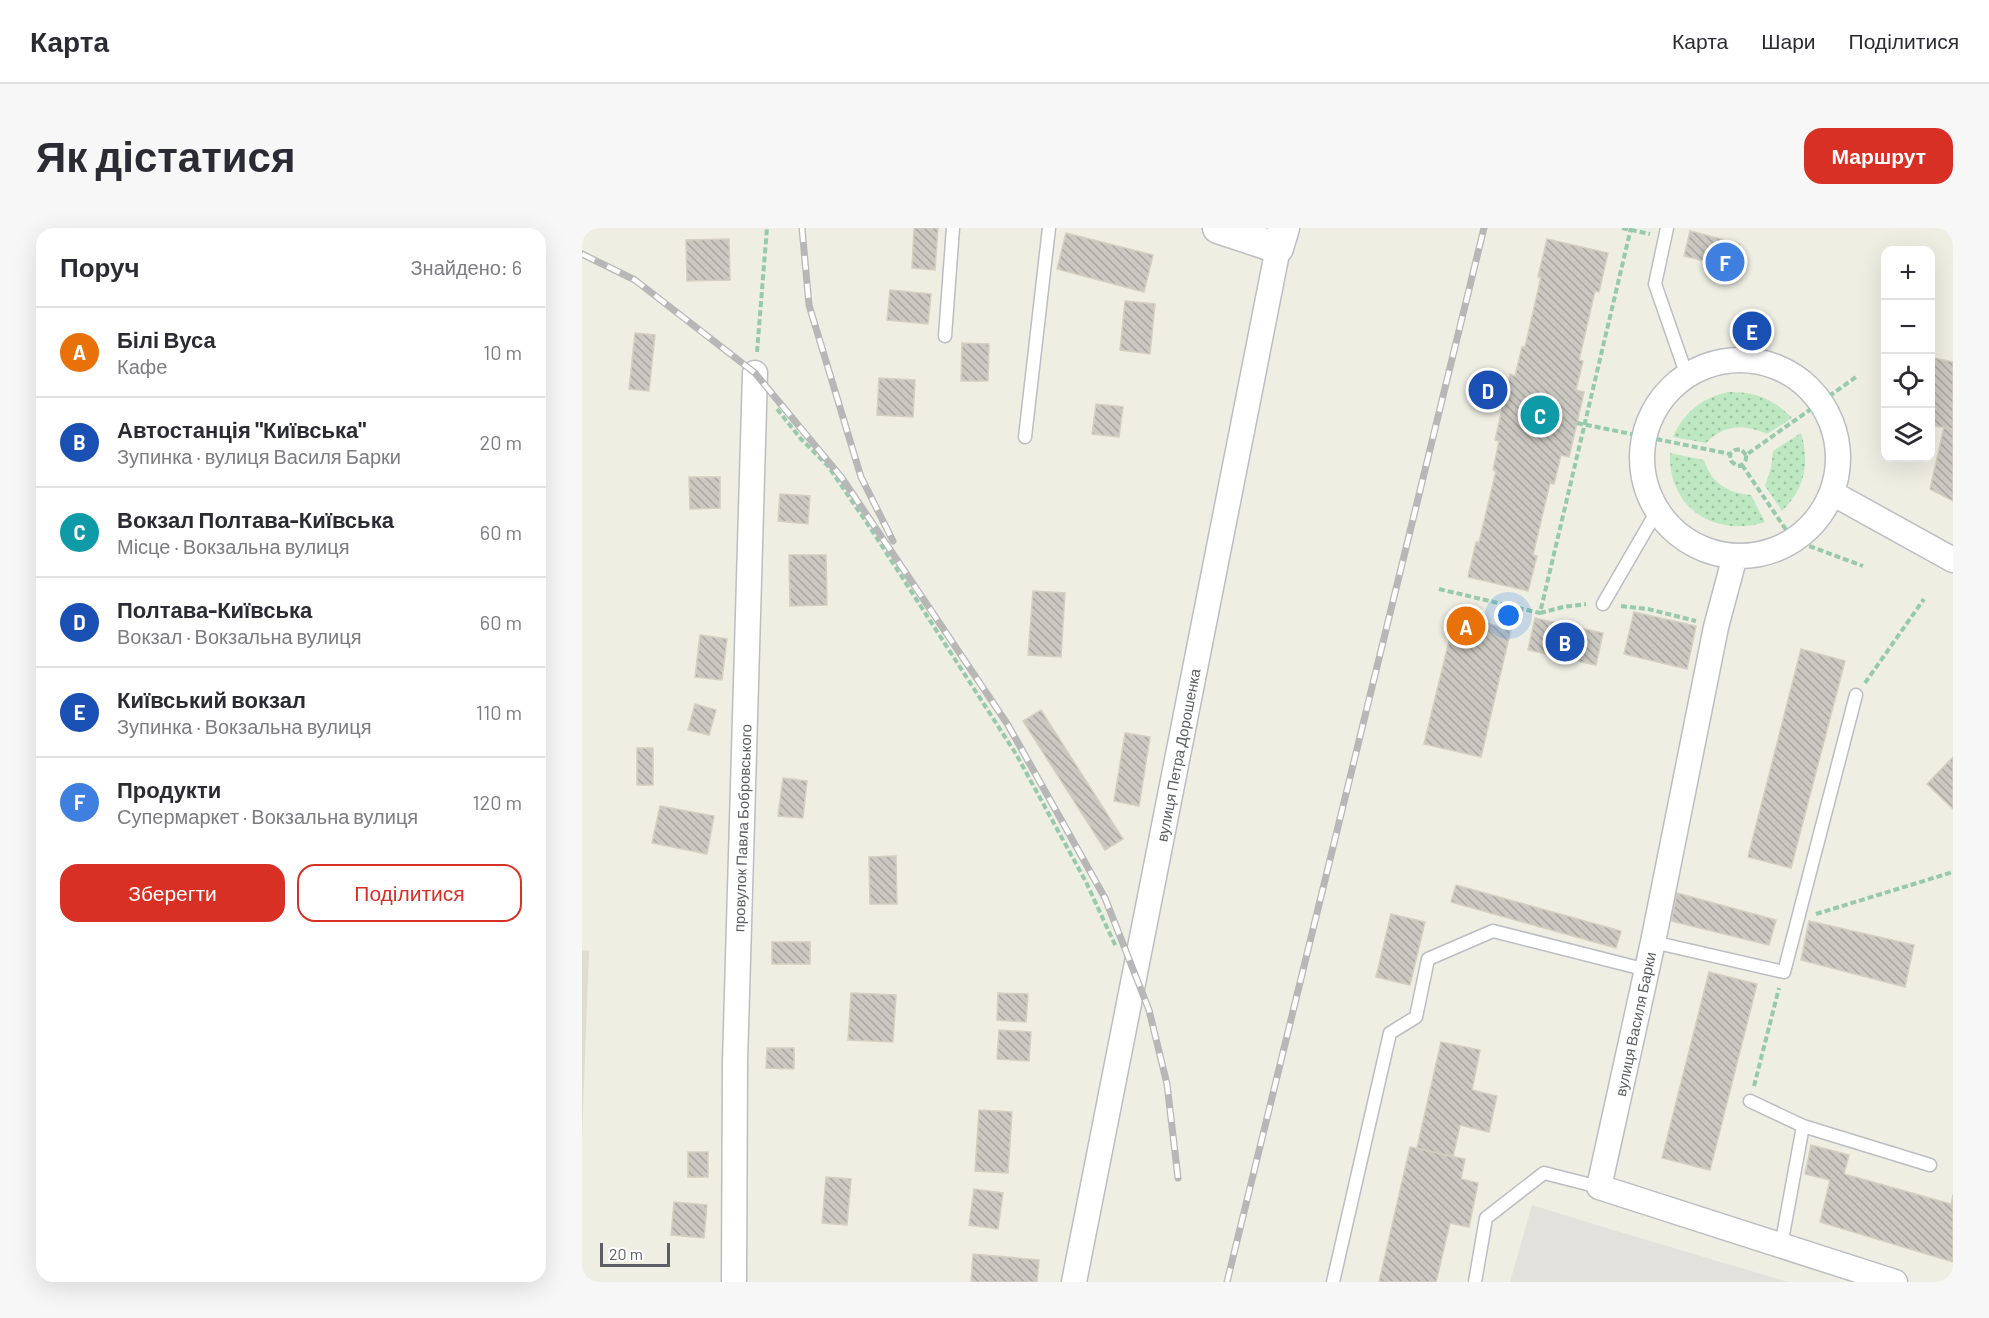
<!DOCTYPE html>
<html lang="uk">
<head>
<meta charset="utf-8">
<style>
  :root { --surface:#fff; --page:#f7f7f7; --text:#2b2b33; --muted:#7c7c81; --line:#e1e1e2; --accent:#d93025 }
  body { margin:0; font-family:Barlow,sans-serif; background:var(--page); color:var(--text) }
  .controls { position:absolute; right:18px; top:18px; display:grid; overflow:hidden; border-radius:12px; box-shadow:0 6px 24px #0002 }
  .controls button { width:54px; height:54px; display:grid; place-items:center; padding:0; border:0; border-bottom:2px solid var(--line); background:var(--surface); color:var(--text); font:30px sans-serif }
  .scale { position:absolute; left:18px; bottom:15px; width:70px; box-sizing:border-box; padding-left:6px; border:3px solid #5b5e65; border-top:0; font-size:16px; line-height:21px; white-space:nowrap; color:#5b5e65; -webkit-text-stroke:4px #fff; paint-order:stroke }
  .you { position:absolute; left:927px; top:388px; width:21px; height:21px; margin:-15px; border:4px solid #fff; border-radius:50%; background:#1a73e8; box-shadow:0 0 0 9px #1a73e833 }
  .badge { display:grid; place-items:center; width:39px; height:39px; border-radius:50%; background:var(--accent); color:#fff; font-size:20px; font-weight:700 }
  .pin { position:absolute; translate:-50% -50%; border:3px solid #fff; box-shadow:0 2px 6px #0006 }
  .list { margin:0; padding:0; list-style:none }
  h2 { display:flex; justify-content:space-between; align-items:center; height:78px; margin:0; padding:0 24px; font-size:26px }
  h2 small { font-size:20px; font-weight:400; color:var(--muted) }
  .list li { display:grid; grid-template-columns:39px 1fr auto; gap:18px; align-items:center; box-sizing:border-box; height:90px; padding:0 24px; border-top:2px solid var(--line) }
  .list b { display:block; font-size:22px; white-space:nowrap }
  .list p { margin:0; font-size:20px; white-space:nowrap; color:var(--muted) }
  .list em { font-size:20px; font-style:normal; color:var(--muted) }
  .actions { display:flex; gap:12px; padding:18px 24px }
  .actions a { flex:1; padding:14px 0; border:2px solid var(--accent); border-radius:18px; text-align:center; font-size:21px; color:var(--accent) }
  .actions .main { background:var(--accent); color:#fff }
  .icon { flex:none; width:33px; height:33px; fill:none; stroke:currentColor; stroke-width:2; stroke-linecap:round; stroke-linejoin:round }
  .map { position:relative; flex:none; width:1371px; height:1054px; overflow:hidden; border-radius:18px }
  header { display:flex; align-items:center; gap:36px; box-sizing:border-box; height:84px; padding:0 30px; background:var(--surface); border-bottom:2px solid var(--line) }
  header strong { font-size:28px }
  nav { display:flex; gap:33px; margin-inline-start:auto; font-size:21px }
  .intro { display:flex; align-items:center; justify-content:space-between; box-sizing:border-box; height:144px; padding:0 36px }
  h1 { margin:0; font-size:42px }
  .button { padding:15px 27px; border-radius:18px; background:var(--accent); color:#fff; font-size:21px; font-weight:700 }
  main { display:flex; gap:36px; padding:0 36px }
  aside { flex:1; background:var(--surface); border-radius:18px; box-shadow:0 6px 24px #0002 }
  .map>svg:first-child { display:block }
</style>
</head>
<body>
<header>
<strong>Карта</strong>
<nav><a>Карта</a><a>Шари</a><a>Поділитися</a></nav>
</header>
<div class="intro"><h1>Як дістатися</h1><a class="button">Маршрут</a></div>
<main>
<aside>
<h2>Поруч<small>Знайдено: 6</small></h2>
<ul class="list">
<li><span class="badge" style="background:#e8710a">A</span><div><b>Білі Вуса</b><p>Кафе</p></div><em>10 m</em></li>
<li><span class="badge" style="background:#1a4fb4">B</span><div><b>Автостанція &quot;Київська&quot;</b><p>Зупинка · вулиця Василя Барки</p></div><em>20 m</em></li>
<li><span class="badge" style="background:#0f9aa8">C</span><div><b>Вокзал Полтава-Київська</b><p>Місце · Вокзальна вулиця</p></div><em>60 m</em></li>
<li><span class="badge" style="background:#1a4fb4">D</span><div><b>Полтава-Київська</b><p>Вокзал · Вокзальна вулиця</p></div><em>60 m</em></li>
<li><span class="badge" style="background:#1a4fb4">E</span><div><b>Київський вокзал</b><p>Зупинка · Вокзальна вулиця</p></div><em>110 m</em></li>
<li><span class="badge" style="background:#3f7fe0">F</span><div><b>Продукти</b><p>Супермаркет · Вокзальна вулиця</p></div><em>120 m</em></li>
</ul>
<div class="actions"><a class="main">Зберегти</a><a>Поділитися</a></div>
</aside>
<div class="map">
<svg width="1371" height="1054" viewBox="0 0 1371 1054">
  <defs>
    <pattern id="grass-dots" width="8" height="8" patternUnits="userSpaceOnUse" patternTransform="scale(1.5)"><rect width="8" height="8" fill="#bee8c2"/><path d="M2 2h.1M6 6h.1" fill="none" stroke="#9dbfa1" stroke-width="1.8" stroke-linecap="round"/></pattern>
    <pattern id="building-back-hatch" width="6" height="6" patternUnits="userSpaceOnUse" patternTransform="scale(1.5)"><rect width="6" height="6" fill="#cac8c0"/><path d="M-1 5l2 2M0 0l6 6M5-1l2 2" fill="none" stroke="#a7a6a0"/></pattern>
  </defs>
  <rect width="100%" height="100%" fill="#efeee3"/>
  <path fill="#e3e1db" d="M950,977L1021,999L1206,1054H928Z"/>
  <path fill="#dfddd2" d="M0,722L7,723L0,910Z"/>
  <path fill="url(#grass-dots)" d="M1146,164C1173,163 1192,171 1210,190L1185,206C1161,196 1143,196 1124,215L1091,209C1102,184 1120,170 1146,164Z
    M1219,205C1228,235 1223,261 1200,283L1183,258L1189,240L1191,223Z
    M1088,225L1122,232C1129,255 1146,265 1169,267L1183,294C1133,310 1086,280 1088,225Z"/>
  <path fill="url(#building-back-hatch)" stroke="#d4d0c1" stroke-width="1.5" d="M332,0H356L353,42L330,40Z
    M1108,3L1158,16L1150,49L1132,45L1134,36L1102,28Z
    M484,5L571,27L562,64L475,41Z
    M147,11L148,52L105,53L104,12Z
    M965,11L1026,25L1017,64L1013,63L997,132L1001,133L994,162L1002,164L995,195L987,229L979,227L972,256L968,255L951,327L955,328L946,363L886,349L894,314H897L914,243L911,242L917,213L913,212L928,146L933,148L940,119H943L959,49H956Z
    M308,62L349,66L346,96L305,92Z
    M543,73L573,76L568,126L538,122Z
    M53,105L73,107L67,163L47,161Z
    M380,115L407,116L406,153H379Z
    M1348,129L1371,134V201L1348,197Z
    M297,150L333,152L331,189L295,187Z
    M514,176L541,179L537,209L510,206Z
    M1362,199L1371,201V273L1348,261Z
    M107,249H138V280L108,281Z
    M198,266L228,268L226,296L196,293Z
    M207,327H244L245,377L208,378Z
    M451,363L483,365L479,429L446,427Z
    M1052,384L1114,398L1105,441L1042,426Z
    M873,388L929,401L899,529L842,516Z
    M953,390L1021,405L1014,437L946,422Z
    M118,407L145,411L140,452L113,449Z
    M1219,421L1263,433L1209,640L1166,629Z
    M113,476L134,482L127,507L106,502Z
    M459,482L541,611L523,622L441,493Z
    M543,505L568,509L557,578L532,573Z
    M55,520H71V557H55Z
    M1371,529V581L1345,556Z
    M201,550L225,553L221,590L196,588Z
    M78,578L132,588L125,626L70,615Z
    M314,628L315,676H288L287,629Z
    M874,657L1039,703L1034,720L869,674Z
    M1095,665L1194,692L1187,717L1089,693Z
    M809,686L843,694L828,757L794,749Z
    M1227,693L1332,717L1323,759L1219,732Z
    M190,714H228V736H190Z
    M1127,744L1175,756L1128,942L1080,930Z
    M269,765L314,767L311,814L266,812Z
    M416,765L446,766L444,794L415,792Z
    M417,802L449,804L447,833L415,831Z
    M859,814L898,822L890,862L915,868L907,904L878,897L871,929L835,920Z
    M185,820H212V841L184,840Z
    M397,882L430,884L426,945L393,943Z
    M1229,917L1267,927L1262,946L1369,976L1371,967V1034L1238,994L1248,952L1223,946Z
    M828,919L883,931L879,951L896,955L887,999L868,995L854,1054H797Z
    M106,924H126V949H106Z
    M244,949L269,951L265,997L240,995Z
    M392,961L421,965L416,1001L387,997Z
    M92,974L125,977L122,1010L89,1007Z
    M391,1026L457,1032L455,1054H389Z"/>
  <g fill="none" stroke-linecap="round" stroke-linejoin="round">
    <defs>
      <path id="service" d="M1085,0L1073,56L1105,148
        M363,108L371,0
        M443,209L467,0
        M1021,376L1075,283
        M1071,714L1202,744L1274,467
        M1168,873L1221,898L1199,1018
        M1221,898L1348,937
        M751,1054L808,805L834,789L846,731L911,703L1065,742
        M893,1054L904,990L962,945L1017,959"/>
      <path id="minor" d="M1060 230a98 98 0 1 1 196 0a98 98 0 1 1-196 0Z
        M1250,265L1371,332
        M1153,328L1134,399L1071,714L1017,959L1313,1054
        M152,1054L153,834L173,145
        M492,1054L696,20"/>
      <path id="tertiary" d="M636,0L696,20L702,0"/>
    </defs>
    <use href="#service" stroke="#bbbdc3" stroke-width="15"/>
    <use href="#minor" stroke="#bbbdc3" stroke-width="27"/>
    <use href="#tertiary" stroke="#bbbdc3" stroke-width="33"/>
    <path stroke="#96caab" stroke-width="4" stroke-dasharray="6 3" stroke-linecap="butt" d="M1040,0L1068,6
      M175,124L185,0
      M902,175L921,179
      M195,181L219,211L246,238L289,301L434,526L504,654L534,719
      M995,195L1148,226
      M1164,227L1159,221L1153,222L1148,226L1149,233L1155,238C1161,238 1165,233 1164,227L1274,149
      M1160,237L1211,312L1281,338
      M857,361L958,385L1049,0
      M1039,378L1066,381L1114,393
      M958,385L981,379L1004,376
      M1283,455L1342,371
      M1234,686L1371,644
      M1172,858L1197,760"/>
    <use href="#service" stroke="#fff" stroke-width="12"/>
    <use href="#minor" stroke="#fff" stroke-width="24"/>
    <use href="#tertiary" stroke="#fff" stroke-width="30"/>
    <defs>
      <path id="rail" d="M220,0L227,77L279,249L311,313
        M0,26L53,52L173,145L260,250L426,497L523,670L567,782L585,856L596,950
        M645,1054L902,0"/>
    </defs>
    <use href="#rail" stroke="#b7b7b8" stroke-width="7"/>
    <use href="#rail" stroke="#fff" stroke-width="4.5" stroke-dasharray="14" stroke-linecap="butt"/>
  </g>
  <g text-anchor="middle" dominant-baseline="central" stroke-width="4.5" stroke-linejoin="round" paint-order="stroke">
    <g font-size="15" fill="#5b5e65" stroke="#fff">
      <text transform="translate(596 527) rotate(-79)">вулиця Петра Дорошенка</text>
      <text transform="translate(160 600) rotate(-88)">провулок Павла Бобровського</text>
      <text transform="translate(1053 796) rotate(-78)">вулиця Василя Барки</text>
    </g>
  </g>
</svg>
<div class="controls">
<button>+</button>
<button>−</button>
<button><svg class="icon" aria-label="locate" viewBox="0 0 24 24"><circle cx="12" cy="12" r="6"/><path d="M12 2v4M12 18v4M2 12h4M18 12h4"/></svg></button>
<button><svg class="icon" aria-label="layers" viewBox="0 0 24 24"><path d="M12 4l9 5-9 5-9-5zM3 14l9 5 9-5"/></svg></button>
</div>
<div class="scale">20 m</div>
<div class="you"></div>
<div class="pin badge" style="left:884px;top:398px;background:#e8710a">A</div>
<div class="pin badge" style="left:983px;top:414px;background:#1a4fb4">B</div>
<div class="pin badge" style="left:958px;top:187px;background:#0f9aa8">C</div>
<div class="pin badge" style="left:906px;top:162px;background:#1a4fb4">D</div>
<div class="pin badge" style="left:1170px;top:103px;background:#1a4fb4">E</div>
<div class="pin badge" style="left:1143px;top:34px;background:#3f7fe0">F</div>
</div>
</main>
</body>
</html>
